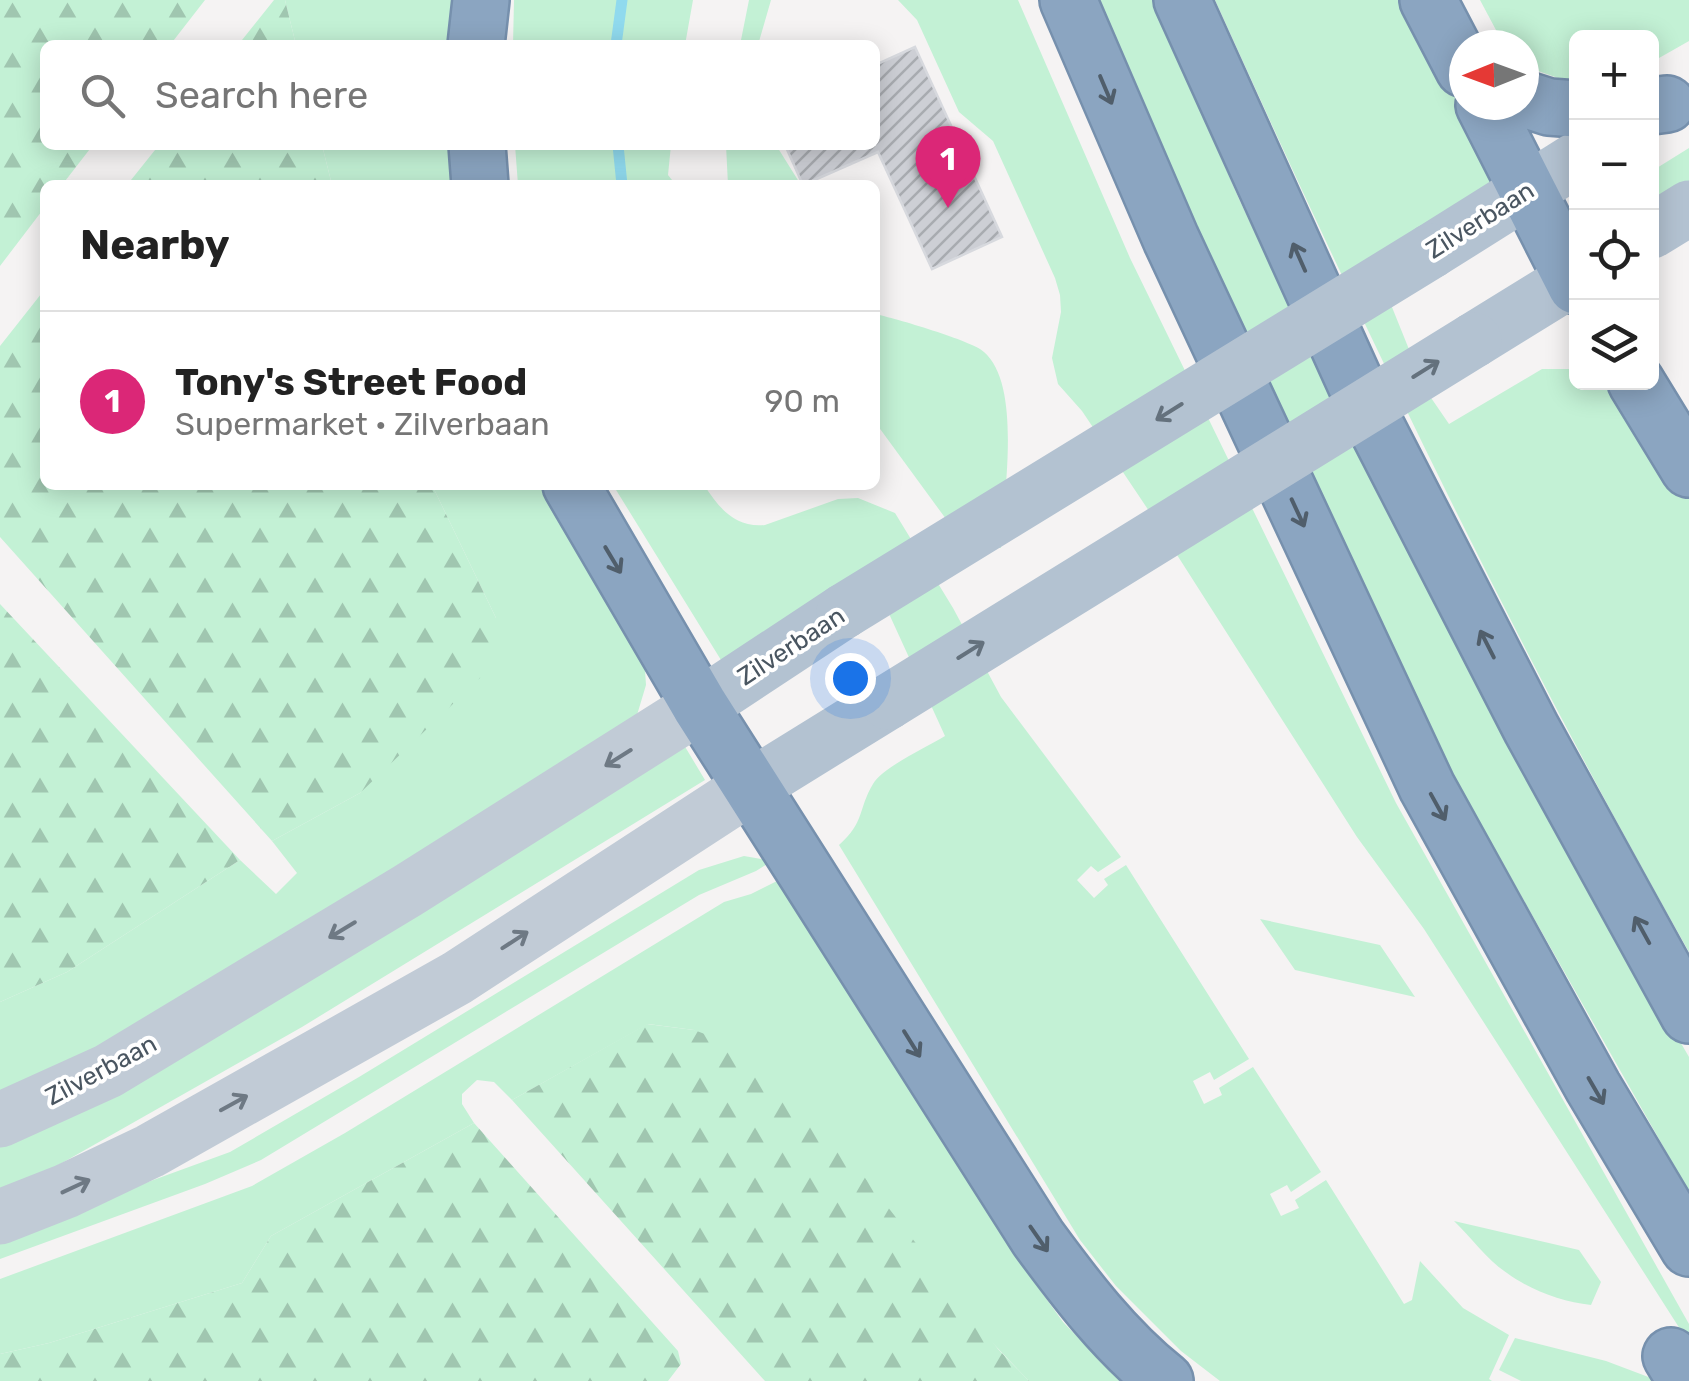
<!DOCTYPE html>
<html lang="en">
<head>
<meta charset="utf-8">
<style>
  :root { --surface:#fff; --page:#f2f2f2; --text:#222; --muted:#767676; --line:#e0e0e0; --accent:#db2777 }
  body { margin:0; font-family:Rubik,sans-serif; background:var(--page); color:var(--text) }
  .controls { position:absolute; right:30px; top:30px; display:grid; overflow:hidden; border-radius:15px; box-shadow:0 5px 25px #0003 }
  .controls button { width:90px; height:90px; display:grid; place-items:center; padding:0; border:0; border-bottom:2px solid var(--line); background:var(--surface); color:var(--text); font:50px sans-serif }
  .compass { position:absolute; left:1449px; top:30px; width:90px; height:90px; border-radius:50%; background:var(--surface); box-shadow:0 5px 25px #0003; rotate:269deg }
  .you { position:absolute; left:850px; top:678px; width:35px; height:35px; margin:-25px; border:8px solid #fff; border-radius:50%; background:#1a73e8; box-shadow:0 0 0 15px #1a73e833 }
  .badge { display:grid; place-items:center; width:65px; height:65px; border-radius:50%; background:var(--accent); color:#fff; font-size:32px; font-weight:700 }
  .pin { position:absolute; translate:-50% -82px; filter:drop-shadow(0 2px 5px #0008) }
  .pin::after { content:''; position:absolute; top:52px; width:35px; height:30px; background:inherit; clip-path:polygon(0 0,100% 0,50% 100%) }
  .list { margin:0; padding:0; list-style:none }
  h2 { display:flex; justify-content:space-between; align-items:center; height:130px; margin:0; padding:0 40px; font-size:42px }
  h2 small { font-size:32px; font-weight:400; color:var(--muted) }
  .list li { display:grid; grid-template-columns:65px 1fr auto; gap:30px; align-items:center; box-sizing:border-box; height:180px; padding:0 40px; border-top:2px solid var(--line) }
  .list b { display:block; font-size:38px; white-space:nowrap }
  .list p { margin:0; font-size:32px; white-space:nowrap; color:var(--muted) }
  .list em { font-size:32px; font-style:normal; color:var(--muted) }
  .icon { flex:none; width:55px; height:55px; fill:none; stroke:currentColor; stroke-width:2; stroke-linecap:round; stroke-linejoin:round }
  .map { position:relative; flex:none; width:1689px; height:1381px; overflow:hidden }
  .search { position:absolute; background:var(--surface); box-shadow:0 5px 25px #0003; left:40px; top:40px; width:840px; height:110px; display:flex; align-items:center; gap:25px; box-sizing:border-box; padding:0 35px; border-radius:15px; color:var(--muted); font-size:38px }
  .panel { position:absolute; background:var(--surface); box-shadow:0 5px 25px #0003; left:40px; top:180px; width:840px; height:310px; border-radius:15px }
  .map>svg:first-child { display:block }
</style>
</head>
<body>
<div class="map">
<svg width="1689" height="1381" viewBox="0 0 1689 1381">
  <defs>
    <pattern id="forest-firs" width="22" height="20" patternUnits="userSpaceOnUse" patternTransform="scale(2.5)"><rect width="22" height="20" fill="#c3f1d5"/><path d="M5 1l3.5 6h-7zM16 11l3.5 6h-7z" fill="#a0c6b0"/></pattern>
    <pattern id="building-hatch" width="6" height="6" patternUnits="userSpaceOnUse" patternTransform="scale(2.5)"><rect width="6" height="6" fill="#cdcfd5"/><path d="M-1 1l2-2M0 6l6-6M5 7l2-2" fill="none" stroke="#a8abb0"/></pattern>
  </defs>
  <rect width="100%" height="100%" fill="#f5f3f3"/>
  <path fill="#c3f1d5" d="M285,0H463L458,45H296Z
    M514,0H693L685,45H513Z
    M749,0H771L758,45H740Z
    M898,0H1018L1130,258L1396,803L1689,1324V1343L1424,929L1357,837L1149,511L1082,411L1058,384L1052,358L1061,312L1060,295L1055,278L993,141L959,112L917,20Z
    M1085,0H1152L1239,199L1326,382L1505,740L1689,1057V1192L1450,770L1340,549Z
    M1215,0H1408L1511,189L1377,270L1425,389L1449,424L1542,369H1576V382L1632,383L1689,476V952C1514,643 1361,323 1215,0Z
    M1480,0H1689V41L1652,62V38H1576V80L1558,78L1524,66V45H1504Z
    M322,145H457L460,185H332Z
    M515,145H671L668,175L676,185H518Z
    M726,145H776L801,185H728Z
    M1689,148V194L1652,217V171Z
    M875,314C894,318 973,341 984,352C1023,386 1003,498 1001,548L965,545L875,422Z
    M432,485H548L644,655L646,685L637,715L181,1006L0,1096V1002L67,972L240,860L276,894L297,873L272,841L360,793L496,618Z
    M613,485H704C719,508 735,528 765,525L838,499L858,498L895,513L953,608L1001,697L1121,857L1098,872L1091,866L1077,880L1094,898L1108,885L1104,879L1126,865L1249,1059L1214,1080L1210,1072L1193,1081L1204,1104L1222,1095L1219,1088L1253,1067L1321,1172L1291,1192L1287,1185L1270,1194L1281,1216L1299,1208L1295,1200L1326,1180L1404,1304L1412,1300L1420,1261L1463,1308L1509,1335L1489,1379L1492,1381H1220L1181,1351L1116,1286L1080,1240L839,845C865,822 858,809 873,784C883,767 927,747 945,736L874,581L721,660Z
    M684,745L705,780L302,1027L32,1180L0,1195V1139Z
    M744,856L772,861L756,871L699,895L261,1160L205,1184L0,1259V1236L230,1152L359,1077L699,870Z
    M783,878L1027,1272L1063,1322L1120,1381H1029L694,1030L648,1024L512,1100L494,1082L477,1080L462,1094V1104L474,1123L271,1236L242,1283L49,1343L0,1354V1279L252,1186L345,1133L724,902L751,894Z
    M1260,919L1380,945L1415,997L1295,970Z
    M1454,1221L1579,1250L1601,1282L1591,1305C1562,1302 1530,1290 1507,1273C1487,1260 1471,1237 1454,1221Z
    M1515,1338L1606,1361L1659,1381H1521L1499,1370Z"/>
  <path fill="url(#forest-firs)" d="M0,0H205L170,45H45V145H93L62,185H45V207L0,266Z
    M274,0H285L296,45H238Z
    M159,145H322L332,185H127Z
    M45,289V485H432L496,618L503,656L360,793L272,841L0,537V346Z
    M0,604L240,860L67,972L0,1002Z
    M647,1024L694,1030L748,1050L797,1090L998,1349L1029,1381H765L512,1100Z
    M474,1123L678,1351L681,1364L668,1381H0V1354L49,1343L242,1283L271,1236Z"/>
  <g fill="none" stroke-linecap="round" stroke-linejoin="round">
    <path stroke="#90daee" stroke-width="11" d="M616,45L622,0
      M618,145L622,185"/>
  </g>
  <path fill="url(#building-hatch)" stroke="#d7d9de" stroke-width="2.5" d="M915,47L1002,237L932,269L878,152L803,185L785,145H875V65Z"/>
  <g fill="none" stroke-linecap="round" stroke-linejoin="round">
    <defs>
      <path id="highway" d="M1068,0L1171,239L1427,787L1593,1087L1689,1248
        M1182,0L1368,411L1531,728L1689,1015
        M1428,0L1464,69
        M476,45L481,0
        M1524,99L1549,107L1576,109
        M1484,105L1576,286
        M1652,106L1667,104
        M477,145L480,185
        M1636,382L1689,469
        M571,485L700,706L1038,1238C1077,1291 1114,1340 1165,1381
        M1671,1356L1686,1381"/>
    </defs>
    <use href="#highway" stroke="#7690ad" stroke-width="60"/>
    <path stroke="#c1cbd6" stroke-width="55" d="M0,1120L108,1071L407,891L700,706
      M0,1217L66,1191L150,1151L457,978L752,786"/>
    <path stroke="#b3c2d1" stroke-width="55" d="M1652,231L1689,208
      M1431,251L1576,160
      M1474,340L1576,277
      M700,706L844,611
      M752,786L888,702"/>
    <use href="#highway" stroke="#8ba5c1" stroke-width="55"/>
    <path stroke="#b3c2d1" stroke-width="55" d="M844,611L1431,251
      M888,702L1474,340"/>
  </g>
  <defs><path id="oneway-shaft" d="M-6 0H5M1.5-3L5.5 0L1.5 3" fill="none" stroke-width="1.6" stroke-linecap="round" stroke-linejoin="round" transform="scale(2.5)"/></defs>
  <g stroke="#505e6b">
    <use href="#oneway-shaft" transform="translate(1106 90) rotate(67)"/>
    <use href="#oneway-shaft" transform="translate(1299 257) rotate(-114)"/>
    <use href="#oneway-shaft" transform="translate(1298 513) rotate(65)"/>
    <use href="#oneway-shaft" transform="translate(613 560) rotate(59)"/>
    <use href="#oneway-shaft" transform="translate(1487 644) rotate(-117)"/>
    <use href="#oneway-shaft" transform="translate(1438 807) rotate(61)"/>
    <use href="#oneway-shaft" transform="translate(1642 930) rotate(-119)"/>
    <use href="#oneway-shaft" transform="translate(912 1044) rotate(58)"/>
    <use href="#oneway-shaft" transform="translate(1596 1091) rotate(60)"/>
    <use href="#oneway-shaft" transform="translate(1039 1239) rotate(55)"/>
  </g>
  <g stroke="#64717d">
    <use href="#oneway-shaft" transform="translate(1426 369) rotate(-32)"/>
    <use href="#oneway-shaft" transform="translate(1169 412) rotate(148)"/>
    <use href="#oneway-shaft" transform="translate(971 650) rotate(-32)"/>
  </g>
  <g stroke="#6e7984">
    <use href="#oneway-shaft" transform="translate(618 758) rotate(148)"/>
    <use href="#oneway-shaft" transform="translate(342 930) rotate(149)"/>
    <use href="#oneway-shaft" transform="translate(515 940) rotate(-33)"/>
    <use href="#oneway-shaft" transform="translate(234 1103) rotate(-29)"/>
    <use href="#oneway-shaft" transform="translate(76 1186) rotate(-25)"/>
  </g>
  <g text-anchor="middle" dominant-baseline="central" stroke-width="8" stroke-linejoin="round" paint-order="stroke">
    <g font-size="25" fill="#4a5661" stroke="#fff">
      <text transform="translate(1480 220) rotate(-32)">Zilverbaan</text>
      <text transform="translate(791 646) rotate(-33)">Zilverbaan</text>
      <text transform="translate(101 1070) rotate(-28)">Zilverbaan</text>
    </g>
  </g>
</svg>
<div class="controls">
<button>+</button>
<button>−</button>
<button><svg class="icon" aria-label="locate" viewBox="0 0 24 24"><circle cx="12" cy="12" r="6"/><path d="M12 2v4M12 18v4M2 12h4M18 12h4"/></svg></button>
<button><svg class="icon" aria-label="layers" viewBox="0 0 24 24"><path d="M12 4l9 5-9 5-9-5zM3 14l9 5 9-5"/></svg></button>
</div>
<svg class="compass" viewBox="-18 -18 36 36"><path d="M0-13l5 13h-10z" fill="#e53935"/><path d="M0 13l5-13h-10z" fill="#767676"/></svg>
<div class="you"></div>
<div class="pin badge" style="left:948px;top:208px">1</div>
<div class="search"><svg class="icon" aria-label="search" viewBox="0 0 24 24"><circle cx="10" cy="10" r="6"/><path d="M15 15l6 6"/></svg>Search here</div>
<section class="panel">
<h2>Nearby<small></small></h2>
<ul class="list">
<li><span class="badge">1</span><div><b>Tony's Street Food</b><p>Supermarket · Zilverbaan</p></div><em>90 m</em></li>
</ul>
</section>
</div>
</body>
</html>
